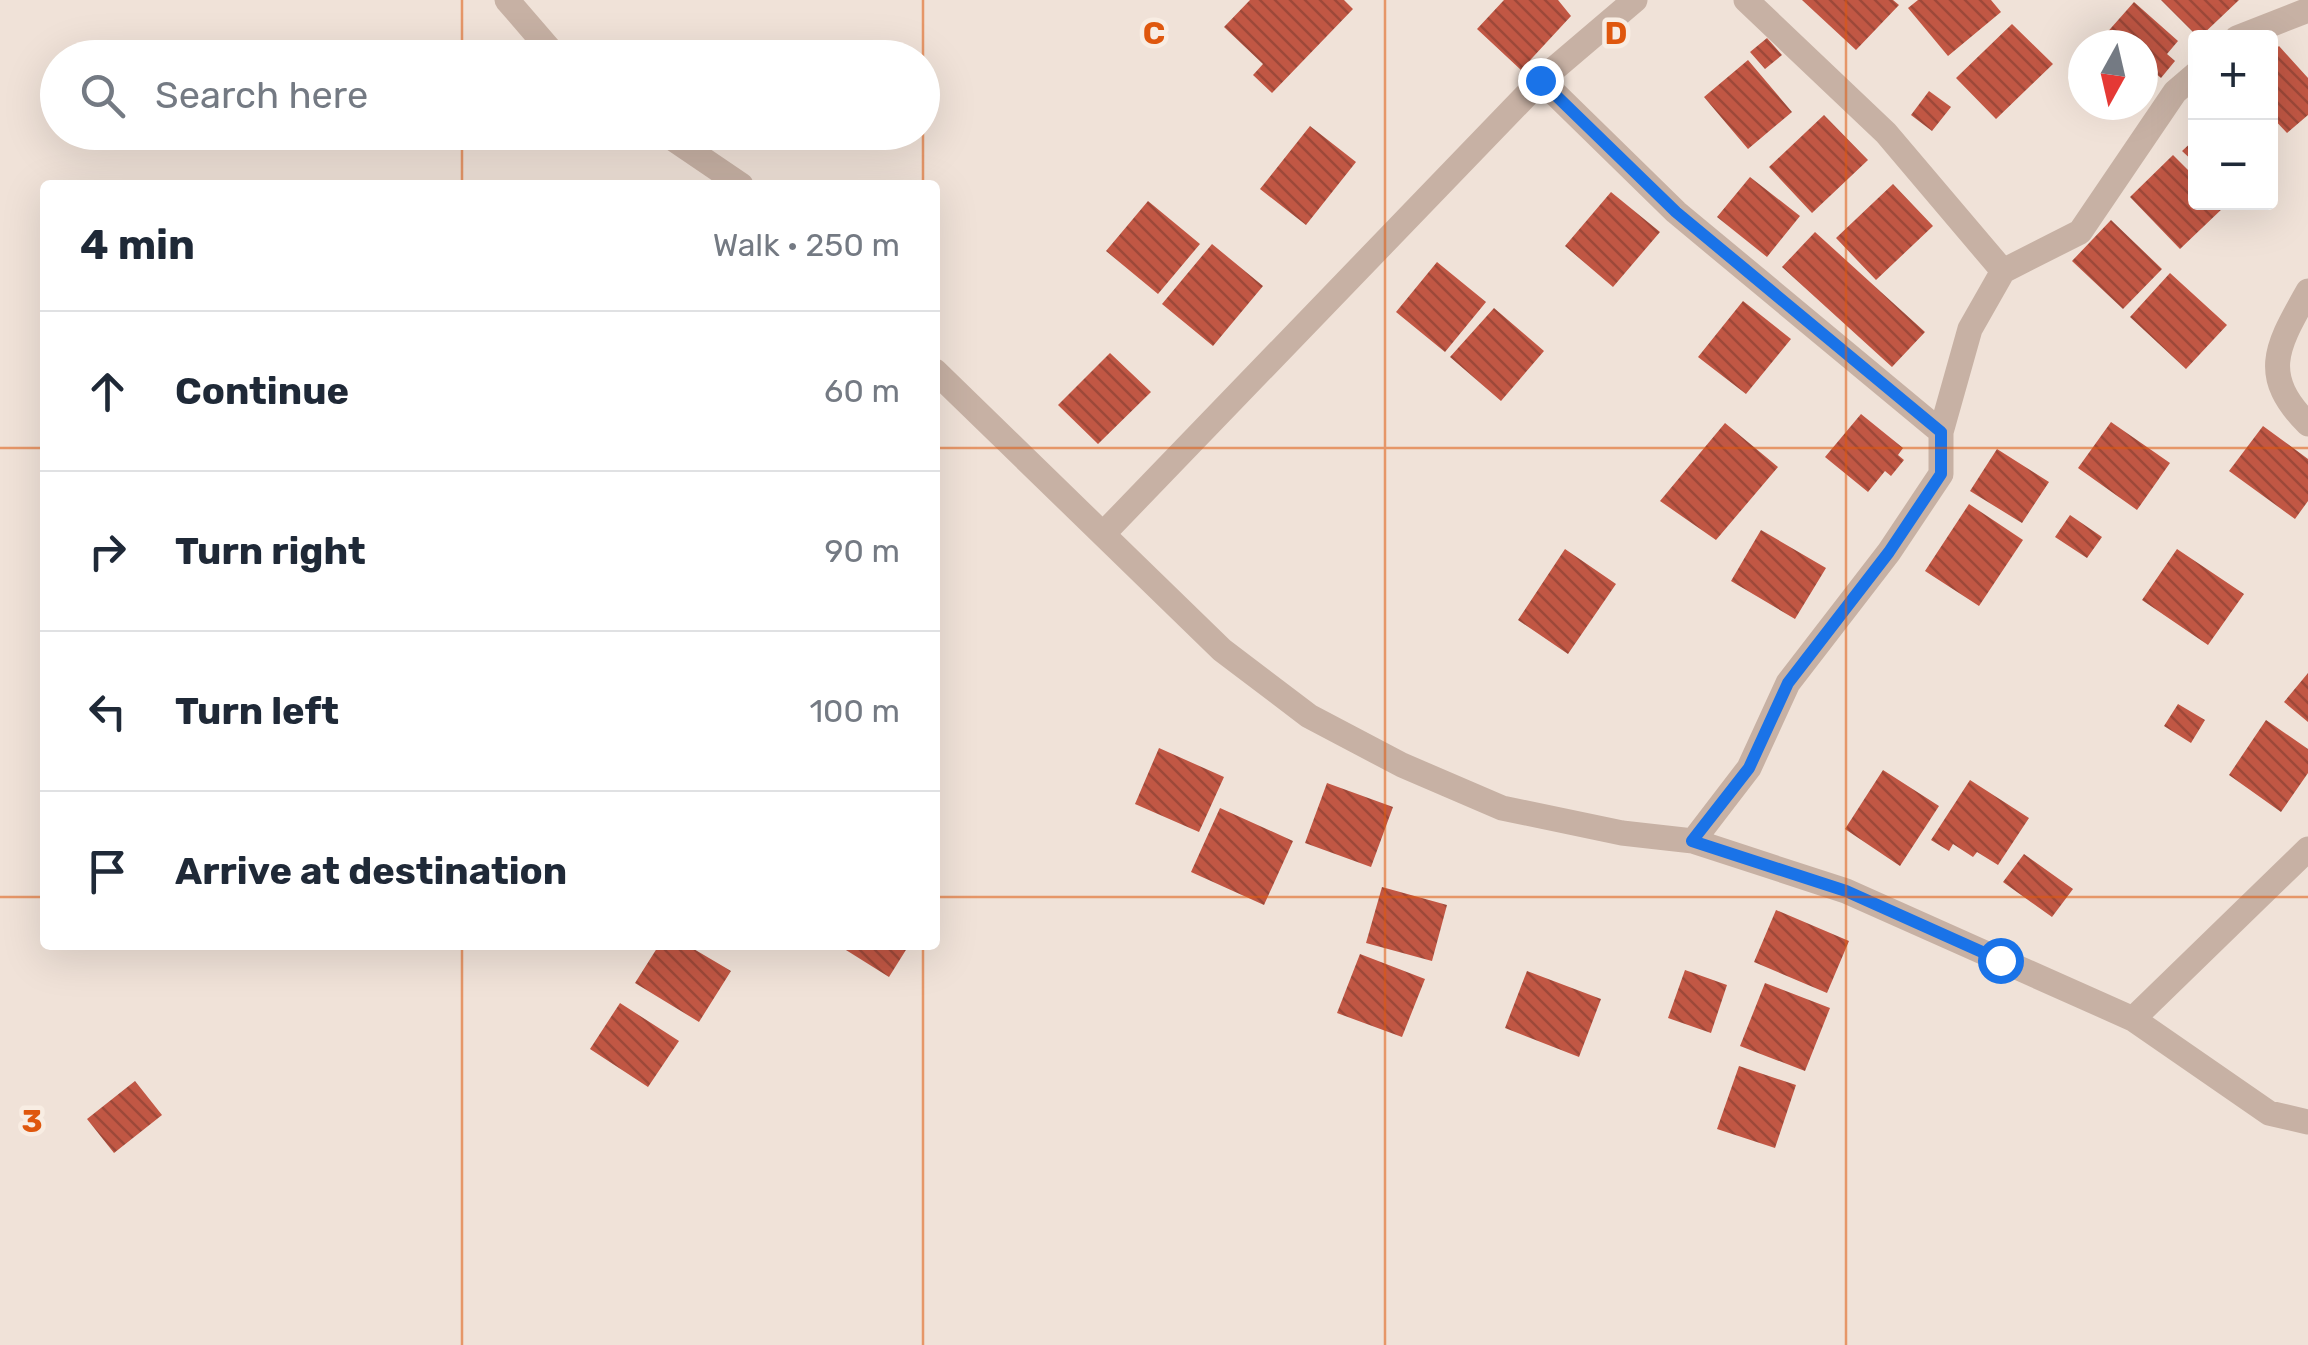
<!DOCTYPE html>
<html lang="en">
<head>
<meta charset="utf-8">
<style>
  :root { --surface:#fff; --page:#f2f2f3; --text:#1f2937; --muted:#747a83; --line:#e0e1e3 }
  body { margin:0; font-family:Rubik,sans-serif; background:var(--page); color:var(--text) }
  .controls { position:absolute; right:30px; top:30px; display:grid; overflow:hidden; border-radius:10px; box-shadow:0 10px 40px #0002 }
  .controls button { width:90px; height:90px; display:grid; place-items:center; padding:0; border:0; border-bottom:2px solid var(--line); background:var(--surface); color:var(--text); font:50px sans-serif }
  .compass { position:absolute; left:2068px; top:30px; width:90px; height:90px; border-radius:50%; background:var(--surface); box-shadow:0 10px 40px #0002; rotate:188deg }
  .stop { position:absolute; width:30px; height:30px; margin:-22px; border:8px solid #1a73e8; border-radius:50%; background:#fff }
  .stop.end { background:#1a73e8; border-color:#fff; box-shadow:0 2px 10px #0008 }
  .list { margin:0; padding:0; list-style:none }
  h2 { display:flex; justify-content:space-between; align-items:center; height:130px; margin:0; padding:0 40px; font-size:42px }
  h2 small { font-size:32px; font-weight:400; color:var(--muted) }
  .list li { display:grid; grid-template-columns:65px 1fr auto; gap:30px; align-items:center; box-sizing:border-box; height:160px; padding:0 40px; border-top:2px solid var(--line) }
  .list b { display:block; font-size:38px; white-space:nowrap }
  .list em { font-size:32px; font-style:normal; color:var(--muted) }
  .icon { flex:none; width:55px; height:55px; fill:none; stroke:currentColor; stroke-width:2; stroke-linecap:round; stroke-linejoin:round }
  .map { position:relative; flex:none; width:2308px; height:1345px; overflow:hidden }
  .search { position:absolute; background:var(--surface); box-shadow:0 10px 40px #0002; left:40px; top:40px; width:900px; height:110px; display:flex; align-items:center; gap:25px; box-sizing:border-box; padding:0 35px; border-radius:55px; color:var(--muted); font-size:38px }
  .panel { position:absolute; background:var(--surface); box-shadow:0 10px 40px #0002; left:40px; top:180px; width:900px; height:770px; border-radius:10px }
  .map>svg:first-child { display:block }
</style>
</head>
<body>
<div class="map">
<svg width="2308" height="1345" viewBox="0 0 2308 1345">
  <defs>
    <pattern id="building-back-hatch" width="6" height="6" patternUnits="userSpaceOnUse" patternTransform="scale(2.5)"><rect width="6" height="6" fill="#c15744"/><path d="M-1 5l2 2M0 0l6 6M5-1l2 2" fill="none" stroke="#9d4839"/></pattern>
  </defs>
  <rect width="100%" height="100%" fill="#f0e2d8"/>
  <path fill="url(#building-back-hatch)" d="M1250,0H1344L1353,9L1272,93L1253,75L1263,64L1224,27Z
    M1504,0H1558L1571,16L1521,70L1477,29Z
    M1802,0H1893L1899,5L1856,50Z
    M1918,0H1991L2001,12L1948,56L1908,8Z
    M2161,0H2239L2199,38Z
    M2134,2L2178,41L2167,54L2175,61L2161,78L2151,70L2143,79V45H2096Z
    M2012,24L2053,64L1996,119L1956,78Z
    M1767,38L1782,55L1765,69L1750,52Z
    M2279,46L2308,78V115L2287,133L2270,115V54Z
    M1748,60L1792,112L1748,149L1704,97Z
    M1929,91L1951,107L1932,131L1911,115Z
    M1824,115L1868,160L1812,213L1769,167Z
    M1310,126L1356,162L1306,225L1260,189Z
    M2196,138V164L2182,151Z
    M2173,155L2196,178V202H2220L2224,207L2180,249L2130,197Z
    M1750,177L1800,216L1767,257L1717,217Z
    M1893,184L1933,226L1876,280L1836,238Z
    M1611,192L1660,232L1613,287L1565,246Z
    M1148,201L1200,244L1158,294L1106,251Z
    M2111,220L2162,269L2123,309L2072,261Z
    M1815,232L1925,332L1892,367L1782,267Z
    M1212,244L1263,286L1213,346L1162,304Z
    M1437,262L1486,302L1445,352L1396,312Z
    M2170,273L2227,325L2186,369L2130,317Z
    M1743,301L1791,339L1746,394L1698,357Z
    M1494,308L1544,351L1501,401L1450,357Z
    M1110,353L1151,392L1098,444L1058,405Z
    M1861,414L1903,448L1898,455L1904,460L1891,476L1885,471L1868,492L1825,457Z
    M2111,422L2170,463L2137,510L2078,468Z
    M1725,423L1778,467L1716,540L1660,501Z
    M2263,426L2308,459V501L2295,519L2229,471Z
    M1997,449L2049,482L2022,523L1970,491Z
    M1969,504L2023,540L1979,606L1925,571Z
    M2070,515L2102,537L2087,558L2055,537Z
    M1761,530L1826,568L1795,619L1731,581Z
    M1565,549L1616,584L1568,654L1518,620Z
    M2177,549L2244,594L2208,645L2142,600Z
    M2308,673V722L2284,702Z
    M2178,704L2205,720L2191,743L2164,726Z
    M2266,720L2308,749V773L2281,812L2229,775Z
    M1159,748L1224,777L1199,832L1135,804Z
    M1883,770L1939,806L1900,866L1845,829Z
    M1970,780L2029,818L1998,865L1977,852L1973,857L1953,844L1949,851L1931,840Z
    M1327,783L1393,807L1371,867L1305,843Z
    M1220,808L1293,841L1264,905L1191,872Z
    M2024,854L2073,889L2052,917L2003,882Z
    M1382,887L1447,905L1432,961L1366,943Z
    M1776,910L1849,941L1827,993L1754,962Z
    M659,945H687L731,971L699,1022L635,983Z
    M838,945H909L889,977Z
    M1360,954L1425,979L1402,1037L1337,1013Z
    M1685,970L1727,985L1711,1033L1668,1018Z
    M1527,971L1601,999L1579,1057L1505,1028Z
    M1765,983L1830,1008L1805,1071L1740,1046Z
    M620,1003L679,1041L648,1087L590,1049Z
    M1739,1066L1796,1085L1775,1148L1717,1129Z
    M135,1081L162,1115L114,1153L87,1119Z"/>
  <g fill="none" stroke-linecap="round" stroke-linejoin="round">
    <path stroke="#c7b1a4" stroke-width="25" d="M507,0L557,58
      M1746,0L1886,133L2003,271
      M2237,38L2308,10
      M1541,80L1676,212L1941,432
      M663,132L741,185
      M2308,291C2278,345 2258,374 2308,424
      M935,371L1222,650L1309,716L1402,765L1502,808L1622,833L1693,841L1846,891L2133,1019L2269,1113L2308,1122
      M1104,533L1541,80L1635,0
      M1693,841L1749,768L1788,683L1889,552L1941,474V432L1970,329L2003,271L2080,232L2175,92L2196,74
      M2133,1019L2308,849"/>
  </g>
  <g fill="none" stroke-linecap="round" stroke-linejoin="round">
    <path stroke="#1a73e8" stroke-width="12" d="M1540,80L1676,212L1941,432V474L1889,552L1788,683L1749,768L1692,841L1846,891L2000,960"/>
  </g>
  <path fill="none" stroke="#df570d" stroke-width="2.5" stroke-opacity="0.55" d="M462,0V58M923,0V185M1385,0V1345M1846,0V1345M462,132V185M0,448H45M935,448H2308M0,897H45M935,897H2308M462,945V1345M923,945V1345"/>
  <g font-size="32" text-anchor="middle" font-weight="bold" fill="#df570d" stroke="#f8ede3" stroke-width="9" stroke-linejoin="round" paint-order="stroke">
    <text x="1154" y="44">C</text>
    <text x="1616" y="44">D</text>
    <text x="32" y="1132">3</text>
  </g>
</svg>
<div class="controls">
<button>+</button>
<button>−</button>
</div>
<svg class="compass" viewBox="-18 -18 36 36"><path d="M0-13l5 13h-10z" fill="#e53935"/><path d="M0 13l5-13h-10z" fill="#747a83"/></svg>
<div class="stop" style="left:2000px;top:960px"></div>
<div class="stop end" style="left:1540px;top:80px"></div>
<div class="search"><svg class="icon" aria-label="search" viewBox="0 0 24 24"><circle cx="10" cy="10" r="6"/><path d="M15 15l6 6"/></svg>Search here</div>
<section class="panel">
<h2>4 min<small>Walk · 250 m</small></h2>
<ul class="list">
<li><svg class="icon" aria-label="ahead" viewBox="0 0 24 24"><path d="M12 20V5M6 11l6-6 6 6"/></svg><div><b>Continue</b></div><em>60 m</em></li>
<li><svg class="icon" aria-label="right" viewBox="0 0 24 24"><path d="M7 20v-9h11M14 6l5 5-5 5"/></svg><div><b>Turn right</b></div><em>90 m</em></li>
<li><svg class="icon" aria-label="left" viewBox="0 0 24 24"><path d="M17 20v-9H6M10 6l-5 5 5 5"/></svg><div><b>Turn left</b></div><em>100 m</em></li>
<li><svg class="icon" aria-label="arrive" viewBox="0 0 24 24"><path d="M6 21V4h12l-3 4 3 4H6"/></svg><div><b>Arrive at destination</b></div></li>
</ul>
</section>
</div>
</body>
</html>
